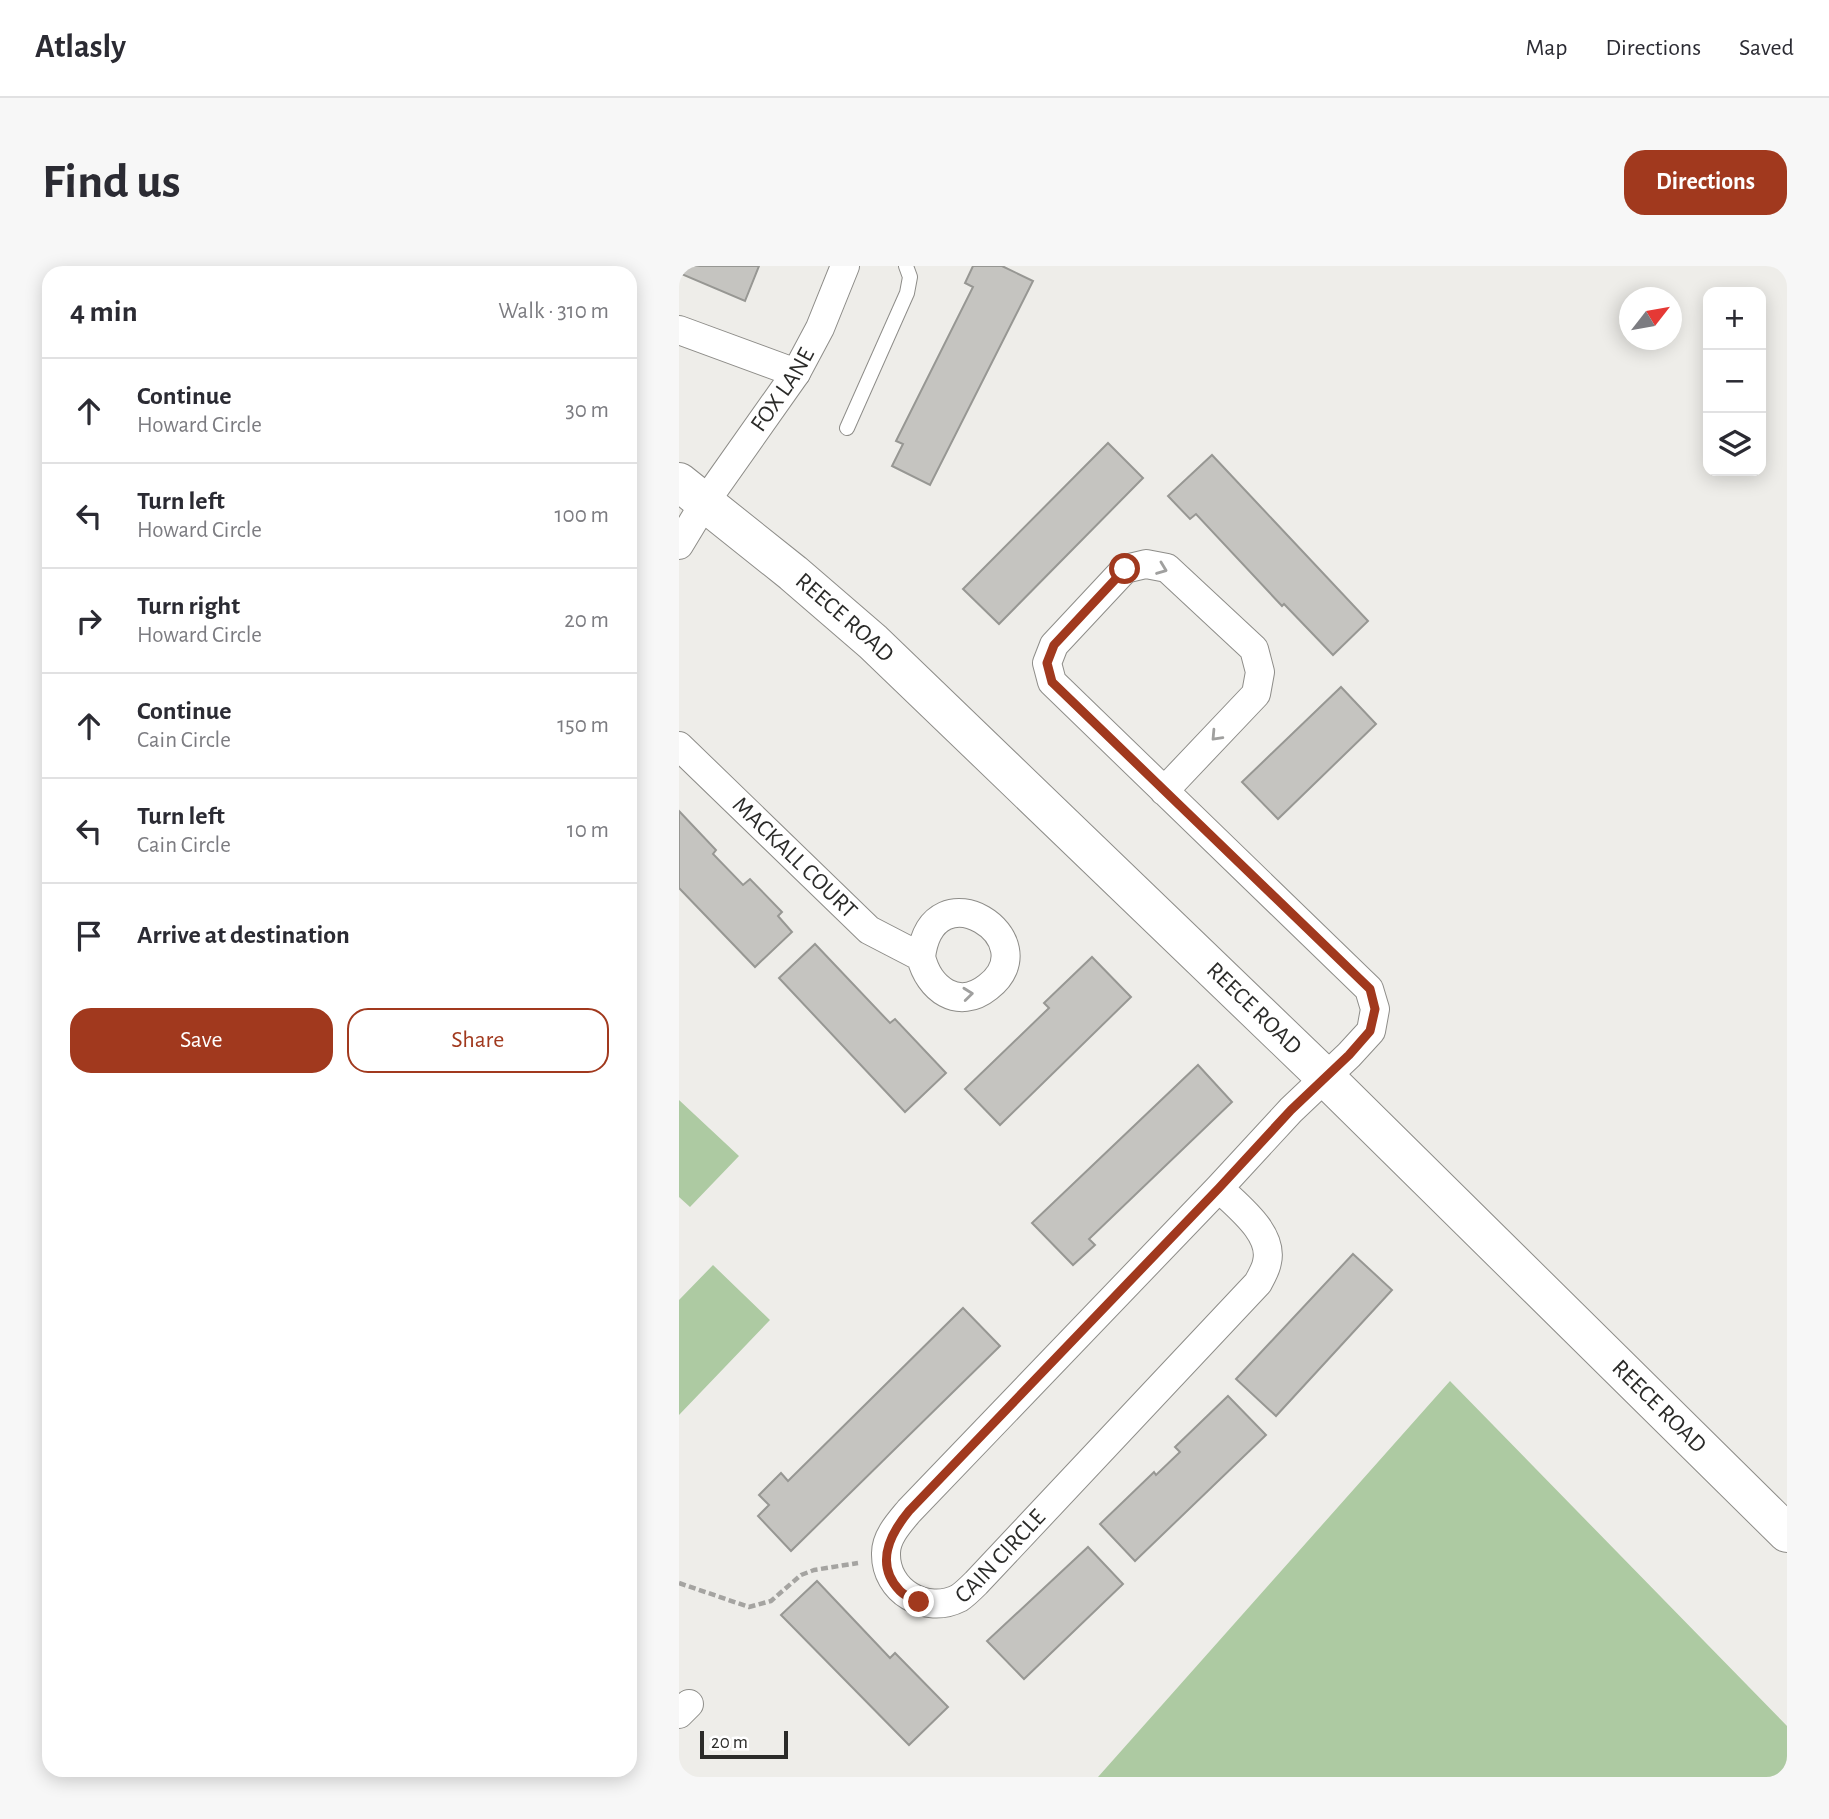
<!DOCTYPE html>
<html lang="en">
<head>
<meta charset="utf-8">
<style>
  :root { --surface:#fff; --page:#f7f7f7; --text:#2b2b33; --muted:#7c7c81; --line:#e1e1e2; --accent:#a1391e }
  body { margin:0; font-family:"Alegreya Sans",sans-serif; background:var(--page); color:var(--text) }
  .controls { position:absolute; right:21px; top:21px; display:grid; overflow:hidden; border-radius:14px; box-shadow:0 4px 18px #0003 }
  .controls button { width:63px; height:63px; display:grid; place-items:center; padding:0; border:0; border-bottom:2px solid var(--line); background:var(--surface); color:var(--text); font:35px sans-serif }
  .compass { position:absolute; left:940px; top:21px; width:63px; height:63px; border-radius:50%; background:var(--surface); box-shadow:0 4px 18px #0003; rotate:59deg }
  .scale { position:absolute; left:21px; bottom:18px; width:88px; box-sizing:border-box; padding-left:7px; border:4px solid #2b2b29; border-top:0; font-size:19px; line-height:24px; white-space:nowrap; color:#2b2b29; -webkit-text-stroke:5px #fff; paint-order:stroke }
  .stop { position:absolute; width:21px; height:21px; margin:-16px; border:5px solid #a1391e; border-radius:50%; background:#fff }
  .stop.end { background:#a1391e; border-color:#fff; box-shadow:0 2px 7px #0008 }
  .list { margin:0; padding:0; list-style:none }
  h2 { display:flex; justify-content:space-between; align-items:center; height:91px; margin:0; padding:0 28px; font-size:30px }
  h2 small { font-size:23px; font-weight:400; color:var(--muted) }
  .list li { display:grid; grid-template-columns:46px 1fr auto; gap:21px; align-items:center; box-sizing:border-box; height:105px; padding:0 28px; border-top:2px solid var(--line) }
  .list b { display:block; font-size:26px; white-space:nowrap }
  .list p { margin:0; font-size:23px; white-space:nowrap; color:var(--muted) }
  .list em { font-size:23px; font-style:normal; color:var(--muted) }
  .actions { display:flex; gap:14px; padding:21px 28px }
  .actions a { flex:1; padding:16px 0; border:2px solid var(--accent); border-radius:21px; text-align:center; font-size:24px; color:var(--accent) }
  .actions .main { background:var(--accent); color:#fff }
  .icon { flex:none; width:38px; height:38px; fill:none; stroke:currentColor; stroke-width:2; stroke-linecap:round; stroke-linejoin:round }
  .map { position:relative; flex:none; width:1108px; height:1511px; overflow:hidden; border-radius:21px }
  header { display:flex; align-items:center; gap:42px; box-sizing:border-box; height:98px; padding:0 35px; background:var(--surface); border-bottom:2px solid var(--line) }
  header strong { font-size:33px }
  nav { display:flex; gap:38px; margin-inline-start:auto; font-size:24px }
  .intro { display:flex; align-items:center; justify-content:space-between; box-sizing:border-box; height:168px; padding:0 42px }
  h1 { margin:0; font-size:49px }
  .button { padding:18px 32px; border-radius:21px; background:var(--accent); color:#fff; font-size:24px; font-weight:700 }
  main { display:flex; gap:42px; padding:0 42px }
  aside { flex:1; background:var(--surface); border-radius:21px; box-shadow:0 4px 18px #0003 }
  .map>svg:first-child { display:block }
</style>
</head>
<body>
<header>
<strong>Atlasly</strong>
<nav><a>Map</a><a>Directions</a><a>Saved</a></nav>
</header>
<div class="intro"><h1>Find us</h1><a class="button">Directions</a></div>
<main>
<aside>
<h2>4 min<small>Walk · 310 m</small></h2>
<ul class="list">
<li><svg class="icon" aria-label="ahead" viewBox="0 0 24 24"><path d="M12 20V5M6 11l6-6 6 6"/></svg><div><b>Continue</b><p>Howard Circle</p></div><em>30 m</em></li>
<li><svg class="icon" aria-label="left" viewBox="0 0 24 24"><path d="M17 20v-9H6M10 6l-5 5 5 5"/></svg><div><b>Turn left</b><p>Howard Circle</p></div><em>100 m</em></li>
<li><svg class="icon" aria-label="right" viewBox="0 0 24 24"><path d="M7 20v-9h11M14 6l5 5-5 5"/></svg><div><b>Turn right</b><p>Howard Circle</p></div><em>20 m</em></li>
<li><svg class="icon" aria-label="ahead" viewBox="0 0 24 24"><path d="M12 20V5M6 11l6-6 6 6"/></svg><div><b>Continue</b><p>Cain Circle</p></div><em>150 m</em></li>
<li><svg class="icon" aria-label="left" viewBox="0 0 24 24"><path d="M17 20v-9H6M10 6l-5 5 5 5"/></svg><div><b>Turn left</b><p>Cain Circle</p></div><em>10 m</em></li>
<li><svg class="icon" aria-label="arrive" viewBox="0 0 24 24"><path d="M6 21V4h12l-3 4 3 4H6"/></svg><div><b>Arrive at destination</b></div></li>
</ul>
<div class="actions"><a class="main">Save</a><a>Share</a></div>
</aside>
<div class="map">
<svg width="1108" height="1511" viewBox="0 0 1108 1511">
  <rect width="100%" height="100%" fill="#eeede9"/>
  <path fill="#adcaa2" d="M0,834L60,890L11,941L0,931Z
    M34,999L91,1054L0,1149V1034Z
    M771,1115L1108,1460V1511H419Z"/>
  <path fill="#c5c4c0" stroke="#979793" stroke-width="2" d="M0,0H80L66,35L0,7Z
    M294,0H323L354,15L251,219L213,200L224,178L217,175L294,21L286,17Z
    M429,177L464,212L320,358L284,323Z
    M533,189L689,355L654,389L605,338L603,340L517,248L511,253L489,230Z
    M662,421L697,458L599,553L563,516Z
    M0,545L37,584L34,588L64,619L71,613L103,646L99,650L113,666L76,701L0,622Z
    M136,678L211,757L216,753L267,807L226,846L100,712Z
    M413,691L452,731L321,859L286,823L370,742L365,737Z
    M519,799L553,836L410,973L416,979L394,999L353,957Z
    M674,988L713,1024L597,1150L557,1113Z
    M284,1042L321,1080L112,1285L79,1250L90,1239L80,1229L102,1207L109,1215Z
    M549,1130L587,1169L456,1295L421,1258L475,1206L477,1209L501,1186L496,1181Z
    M409,1281L444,1318L345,1413L308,1375Z
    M138,1315L211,1392L216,1387L269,1441L230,1479L102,1349Z"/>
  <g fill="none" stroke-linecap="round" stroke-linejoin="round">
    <defs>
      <path id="service" d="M168,162L228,27L231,11L227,0"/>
      <g id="minor">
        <path d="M0,64L117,107"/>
        <path id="s1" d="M0,279L26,236L117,107L141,62L166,0"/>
        <path id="s2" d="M0,480L190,664L242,691C250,723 279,745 309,721C370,674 254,598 242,691"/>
        <path id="s3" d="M485,525L577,428L581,406L575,383L488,302L467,298L446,303L375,379L368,397L373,416L690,723L696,743L692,765L670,789L612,844L540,922L230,1245C220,1257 207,1271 207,1287C206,1325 247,1349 280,1332C286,1328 292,1322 297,1317L579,1017C582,1011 587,1003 588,996C595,967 558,940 540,922"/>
        <path d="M0,1448L10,1438"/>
      </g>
      <g id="secondary">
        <path id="s4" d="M0,216L114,307L194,376L647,812L1108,1267"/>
      </g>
    </defs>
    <use href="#service" stroke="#8e8d89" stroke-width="16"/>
    <use href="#minor" stroke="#8e8d89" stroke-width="30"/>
    <use href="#secondary" stroke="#8e8d89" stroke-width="40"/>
    <path stroke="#a5a4a1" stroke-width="4.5" stroke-dasharray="7 3.5" stroke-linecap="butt" d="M0,1317L70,1341L92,1335L122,1309L135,1304L179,1297"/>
    <use href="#service" stroke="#fff" stroke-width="14"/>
    <use href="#minor" stroke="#fff" stroke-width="28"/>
    <use href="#secondary" stroke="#fff" stroke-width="38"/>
  </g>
  <defs><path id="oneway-chevron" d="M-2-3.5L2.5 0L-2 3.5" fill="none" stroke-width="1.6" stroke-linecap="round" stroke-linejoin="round" transform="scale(1.75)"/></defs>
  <g stroke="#a0a09f">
    <use href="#oneway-chevron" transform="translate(483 303) rotate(21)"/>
    <use href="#oneway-chevron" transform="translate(537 470) rotate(133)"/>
    <use href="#oneway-chevron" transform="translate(289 728) rotate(-6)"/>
  </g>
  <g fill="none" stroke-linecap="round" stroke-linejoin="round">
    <path stroke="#a1391e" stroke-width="9" d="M240,1336C234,1333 226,1330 221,1325C195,1298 211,1268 230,1245L540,922L612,844L670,789L691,765L696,743L691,723L373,416L368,397L375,379L446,303"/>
  </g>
  <g text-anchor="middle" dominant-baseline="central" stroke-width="5" stroke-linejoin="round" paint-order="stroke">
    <g font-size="24" fill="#2b2b29" stroke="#fff">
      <text stroke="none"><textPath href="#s1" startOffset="187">FOX LANE</textPath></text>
      <text stroke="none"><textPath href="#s4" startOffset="214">REECE ROAD</textPath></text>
      <text stroke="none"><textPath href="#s2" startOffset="161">MACKALL COURT</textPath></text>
      <text stroke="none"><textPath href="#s4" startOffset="780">REECE ROAD</textPath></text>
      <text stroke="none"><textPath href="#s4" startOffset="1348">REECE ROAD</textPath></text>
      <text stroke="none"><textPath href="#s3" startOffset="1846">CAIN CIRCLE</textPath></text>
    </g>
  </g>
</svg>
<div class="controls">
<button>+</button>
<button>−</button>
<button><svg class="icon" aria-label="layers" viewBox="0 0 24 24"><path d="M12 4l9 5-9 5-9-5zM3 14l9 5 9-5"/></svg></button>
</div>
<svg class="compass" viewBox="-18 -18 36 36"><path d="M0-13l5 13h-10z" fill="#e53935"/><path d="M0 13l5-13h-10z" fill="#7c7c81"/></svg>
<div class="scale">20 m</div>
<div class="stop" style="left:446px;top:303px"></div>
<div class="stop end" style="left:240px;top:1336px"></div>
</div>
</main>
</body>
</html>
